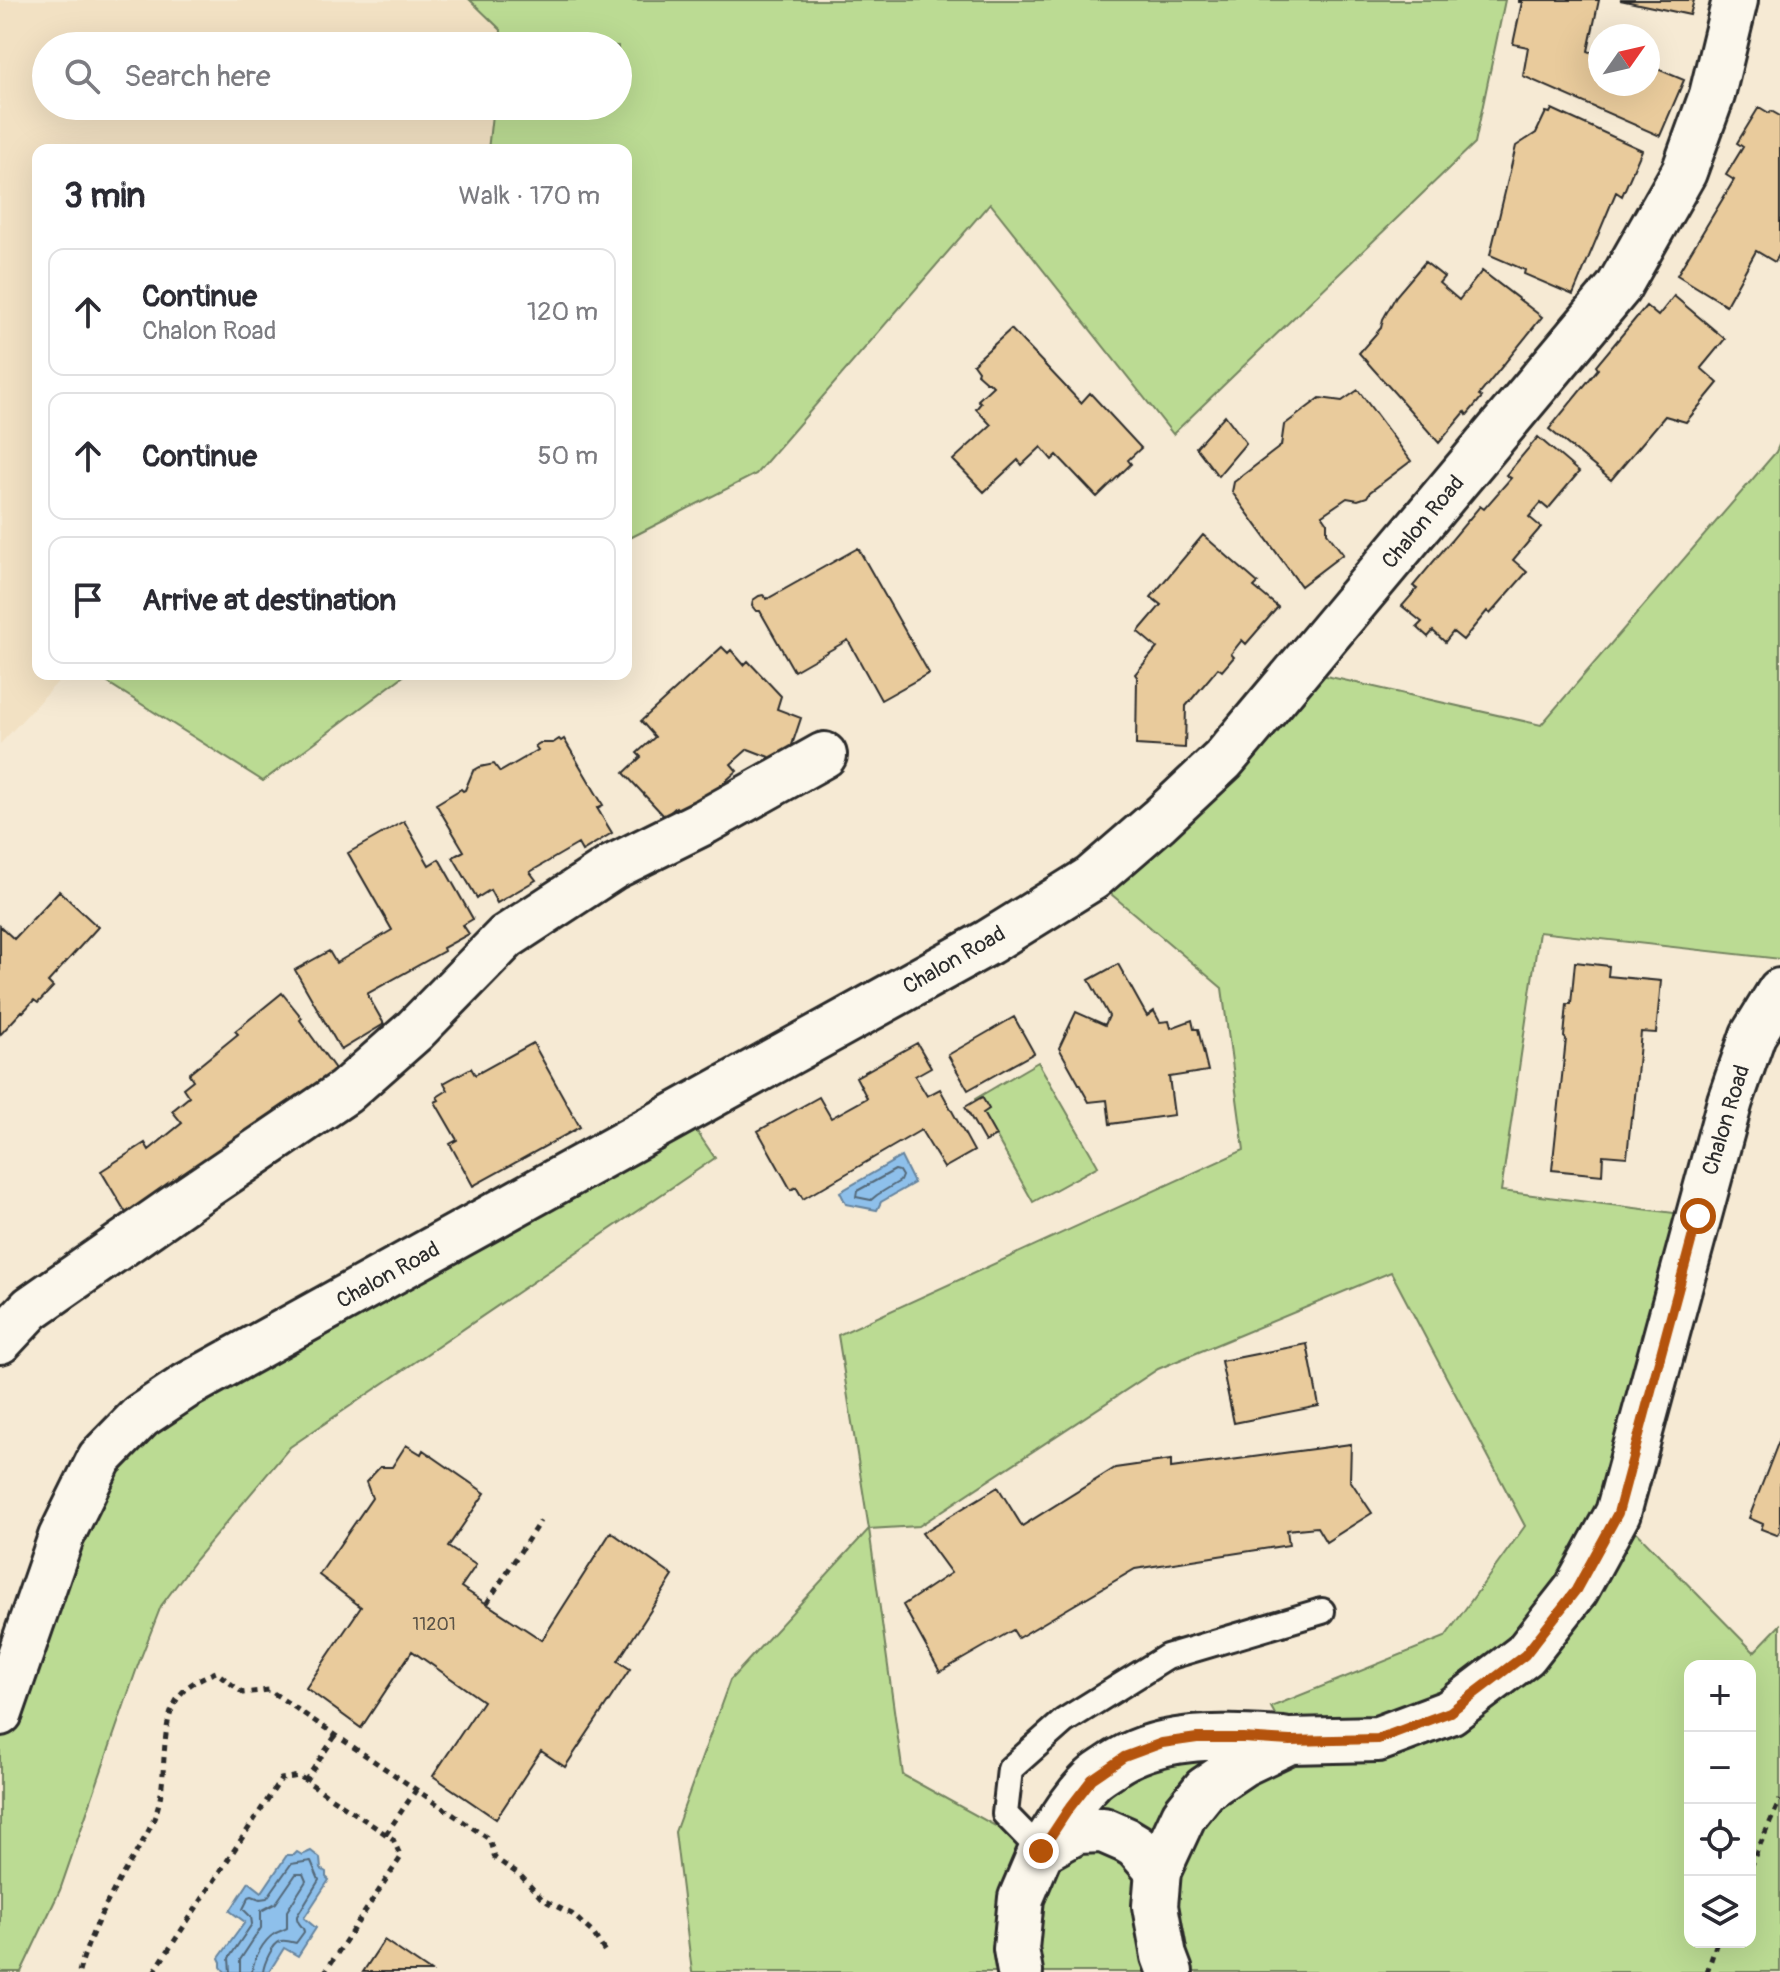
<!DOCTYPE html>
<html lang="en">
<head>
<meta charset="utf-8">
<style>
  :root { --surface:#fff; --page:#f7f7f7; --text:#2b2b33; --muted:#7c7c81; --line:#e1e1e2 }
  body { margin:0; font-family:Pangolin,sans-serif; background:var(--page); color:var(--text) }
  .controls { position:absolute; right:24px; bottom:24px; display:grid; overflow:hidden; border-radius:16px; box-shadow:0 8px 32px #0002 }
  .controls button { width:72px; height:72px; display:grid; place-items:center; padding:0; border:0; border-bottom:2px solid var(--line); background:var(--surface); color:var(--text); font:40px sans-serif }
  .compass { position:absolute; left:1588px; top:24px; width:72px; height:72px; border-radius:50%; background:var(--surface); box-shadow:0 8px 32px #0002; rotate:56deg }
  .stop { position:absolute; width:24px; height:24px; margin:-18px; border:6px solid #b45309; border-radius:50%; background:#fff }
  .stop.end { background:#b45309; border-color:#fff; box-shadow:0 2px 8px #0008 }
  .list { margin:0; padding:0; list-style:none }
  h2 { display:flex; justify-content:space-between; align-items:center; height:104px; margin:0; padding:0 32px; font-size:34px }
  h2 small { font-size:26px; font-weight:400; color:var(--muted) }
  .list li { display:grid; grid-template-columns:52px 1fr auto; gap:24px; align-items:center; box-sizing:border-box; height:128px; margin:0 16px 16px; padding:0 16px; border:2px solid var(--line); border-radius:16px }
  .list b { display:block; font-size:30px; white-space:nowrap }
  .list p { margin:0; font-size:26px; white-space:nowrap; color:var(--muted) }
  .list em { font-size:26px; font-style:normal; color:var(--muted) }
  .icon { flex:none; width:44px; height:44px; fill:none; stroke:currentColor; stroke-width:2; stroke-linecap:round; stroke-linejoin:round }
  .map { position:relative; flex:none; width:1780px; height:1972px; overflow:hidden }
  .search { position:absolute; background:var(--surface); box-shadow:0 8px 32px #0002; left:32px; top:32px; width:600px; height:88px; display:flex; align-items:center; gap:20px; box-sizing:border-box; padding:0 28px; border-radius:44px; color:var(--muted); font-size:30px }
  .panel { position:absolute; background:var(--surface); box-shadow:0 8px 32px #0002; left:32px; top:144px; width:600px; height:536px; border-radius:16px }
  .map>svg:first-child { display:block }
</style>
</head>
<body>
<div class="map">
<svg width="1780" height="1972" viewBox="0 0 1780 1972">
  <rect width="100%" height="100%" fill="#f6ead4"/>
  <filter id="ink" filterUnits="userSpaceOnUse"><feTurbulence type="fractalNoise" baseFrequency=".0125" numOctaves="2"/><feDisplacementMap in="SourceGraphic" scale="16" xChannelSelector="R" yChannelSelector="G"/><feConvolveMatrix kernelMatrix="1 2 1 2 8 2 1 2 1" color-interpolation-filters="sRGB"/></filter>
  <g filter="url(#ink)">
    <path fill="#f2e1c3" d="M0,0H470L502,30L500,46H46V106H493L488,150H38V674H65L0,744Z"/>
    <path fill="#bbdb93" stroke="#73835f" stroke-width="2" fill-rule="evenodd" d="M470,0H1505L1475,143L1173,434L990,203L756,474L626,540V150H488L493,106H618V46H500L501,30Z
      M1780,443V959L1539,932L1501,1191L1698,1216L1618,1513L1754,1652L1780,1625V1972H692L675,1832L730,1680L869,1529L838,1335L1244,1150L1222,988L1092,878L1300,670L1541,725L1776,452ZM1391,1272L1525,1526L1445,1637L1271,1707L1289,1740L1092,1779L1041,1851L903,1775L869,1529L919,1526L1158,1369ZM1690,1666H1750V1942H1690Z
      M94,674H406L263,781Z
      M1038,1062L1098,1166L1033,1202L975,1099Z
      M683,1111L715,1158L290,1447L195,1560L161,1606L138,1665L60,1890L21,1972H0V1713L100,1458Z"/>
    <path fill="#8ec0eb" stroke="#66849e" stroke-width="2" d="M901,1157L914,1183L881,1202L877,1210L846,1204L840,1192Z
      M311,1851L320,1858L321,1869L326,1872V1877L329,1880L304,1918L316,1928L298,1956L284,1948L269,1972H225L221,1967V1962L219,1958L245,1922L230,1911L249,1882L262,1892L287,1855H294L297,1852L302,1855Z"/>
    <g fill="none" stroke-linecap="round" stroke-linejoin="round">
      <path stroke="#536778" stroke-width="2" d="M895,1170L899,1171L902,1176L900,1181L877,1195L871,1200L856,1197L857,1191Z
        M230,1972L229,1958L252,1924L251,1917L243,1909L249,1897L252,1896L260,1899L267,1898L291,1864L311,1861L319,1880L297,1916C296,1924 304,1926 304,1932L296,1943C292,1942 286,1940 281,1941C272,1944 264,1964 263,1972
        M240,1972V1960L261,1928V1911L276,1903L296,1874H303L306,1881L287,1911V1928C286,1929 275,1933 274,1934C263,1941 253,1960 252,1972"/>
    </g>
    <path fill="#e9cb9c" stroke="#2b2b2b" stroke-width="2" d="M1519,0H1599L1588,51L1600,56V84H1648V65L1684,80L1660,136L1523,76L1528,47L1513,44L1522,2H1519Z
      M1620,0H1694L1690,15Z
      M1759,107L1769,113L1771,111L1780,116V253L1775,262L1756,251L1726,305L1677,275L1734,180L1726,175L1743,147L1737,143Z
      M1552,109L1642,150L1622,196L1616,192L1573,295L1524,274L1525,270L1490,255L1516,146L1536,133L1546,112L1550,113Z
      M1425,262L1444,277L1439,283L1459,300L1482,271L1542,317L1479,395L1482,397L1467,415L1465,412L1439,443L1359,353L1381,328L1383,319L1396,296Z
      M1674,296L1725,339L1701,368L1718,383L1686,422L1665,416L1611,480L1549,429L1598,369L1596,366L1646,306L1658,316Z
      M1011,329L1081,403L1090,393L1141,448L1128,460L1131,464L1097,497L1057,455L1052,460L1041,447L1022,465L1018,460L984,492L953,460L991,425L976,409L981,403L978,400L993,386L989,382H986L977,374L978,371L973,364Z
      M1358,390L1411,461L1370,492L1367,497L1358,500L1347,498L1322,515L1327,522V533L1343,554L1301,586L1232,492L1234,482L1281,446L1284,425L1320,398L1342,401Z
      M1225,415L1246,443L1218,476L1196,447Z
      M1538,437L1579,472L1548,509L1541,503L1529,517L1541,527L1513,560L1527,572L1490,614L1487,611L1463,640L1453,632L1445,642L1433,631L1428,637L1417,627L1422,622L1402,606L1417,589L1413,586L1480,506L1484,509L1511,478L1506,475Z
      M1203,535L1258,583L1254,587L1278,607L1246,644L1242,640L1231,654L1234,657L1222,671L1218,668L1186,706L1185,748L1136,745L1137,677L1135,674L1157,648L1138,632L1161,605L1151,597Z
      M858,548L929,673L881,700L848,640L794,671L760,611H756L752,606L753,600L759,596L763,595L767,599Z
      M722,647L728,653L731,650L744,665L748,661L781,696L777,709L801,718L788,757L782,762L748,749L731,764L737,771L694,809L689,803L680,812L676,807L665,817L624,773L641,757L637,753L655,737L641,721Z
      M559,739L561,741L564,739L603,805L597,808L612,833L582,851L578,844L530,872L536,880L497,903L490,890L477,898L453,857L464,851L436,804L461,789L463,791L465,790L473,771L480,767L494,764L500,772L538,750L535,746L540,743H553Z
      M404,821L429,865L439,859L473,919L463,925L469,934L443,948L444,951L367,994L384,1024L341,1050L295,970L329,951L336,963L392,930L348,853Z
      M59,891L98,927L48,982L53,987L38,1003L34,1000L23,1012L22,1011L0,1035V926L14,939Z
      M1575,962L1609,966L1608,976L1661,981L1656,1033L1641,1032L1633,1118L1631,1117L1627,1157L1603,1155L1602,1175L1552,1170L1566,1039L1564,1037L1567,1004H1571Z
      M1118,964L1147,1016L1154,1011L1160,1022L1169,1021L1171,1028L1192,1020L1194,1029H1198L1208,1071L1169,1077L1174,1115L1110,1124L1107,1100L1089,1102L1059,1048L1076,1012L1105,1025L1109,1016L1089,980Z
      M282,993L302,1018L300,1020L338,1073L276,1122L270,1115L198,1172L194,1166L129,1218L101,1171L145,1143L149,1150L182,1123L172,1111L189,1097L183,1088L193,1080L189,1074L238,1034L235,1031Z
      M1014,1017L1034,1053L968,1090L948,1055Z
      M533,1043L580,1127L473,1186L450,1144L457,1140L435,1102L439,1100L437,1097L448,1090L444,1083L471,1068L475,1075Z
      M917,1043L931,1067L915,1076L927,1096L940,1089L974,1151L944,1168L921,1130L803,1199L796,1187L791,1190L758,1131L819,1097L831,1118L867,1098L856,1077Z
      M982,1097L989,1109L983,1113L996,1136L985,1142L965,1107Z
      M1307,1344L1319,1406L1234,1423L1221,1361Z
      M1780,1438V1531L1777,1535L1761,1529L1763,1524L1749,1518Z
      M1351,1444L1350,1480L1372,1513L1326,1542L1317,1527L1287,1530L1289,1545L1135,1569L1018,1638L1013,1630L940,1672L903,1605L951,1573L922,1533L998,1487L1022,1526L1115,1468L1171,1460V1468Z
      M406,1445L421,1454L423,1450L485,1493L448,1547L476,1565L461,1587L542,1640L611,1532L673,1576L618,1661L630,1669L565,1767L541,1751L496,1819L433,1776L483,1701L412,1651L361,1728L306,1688L361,1607L319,1575L372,1498L366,1482L380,1467H392Z
      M384,1940L431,1972H363Z"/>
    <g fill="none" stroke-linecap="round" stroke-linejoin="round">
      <defs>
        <path id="service" d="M1041,1851L1005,1814L1010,1769L1064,1721L1167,1657L1322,1611"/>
        <path id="minor" d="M0,1341L31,1308L190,1197L345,1092L414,1031L506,937L613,867L706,821L824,755
          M0,1713L61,1537L100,1458L141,1416L186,1386L989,942L1092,878L1159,820L1223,760L1618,288L1684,172L1712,95L1735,0
          M1041,1851C1057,1827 1071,1801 1091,1781C1096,1775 1104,1771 1111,1766C1161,1731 1225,1737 1283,1740
          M1020,1972L1016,1949L1021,1898L1041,1851L1077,1831L1103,1830L1126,1840L1136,1846L1158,1871
          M1170,1972L1164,1956L1155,1906L1158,1871L1184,1815L1205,1789L1242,1764L1290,1741L1378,1739L1450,1712L1525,1655L1576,1590L1618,1513L1730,1101L1753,1035L1780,991"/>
      </defs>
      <use href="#service" stroke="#2b2b2b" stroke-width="30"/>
      <use href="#minor" stroke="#2b2b2b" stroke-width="50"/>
      <path stroke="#2b2b2b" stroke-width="5" stroke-dasharray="6 6" stroke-linecap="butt" d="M487,1603L540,1521
        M305,1781L336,1735
        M386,1834L416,1790
        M1750,1867L1780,1800
        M79,1972C88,1939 104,1907 121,1877C134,1855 151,1832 158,1807C167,1776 160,1733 174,1705C182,1687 198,1679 216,1672L243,1693L269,1690L489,1839L495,1858L521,1876L543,1900L572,1914L593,1933L607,1955
        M154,1972L281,1779L299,1776L393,1839L401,1857L325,1972
        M1707,1972L1717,1942"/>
      <use href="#service" stroke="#fbf7ec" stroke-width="24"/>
      <use href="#minor" stroke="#fbf7ec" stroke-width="44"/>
    </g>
  </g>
  <g fill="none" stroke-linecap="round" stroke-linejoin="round" filter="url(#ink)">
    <path stroke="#b45309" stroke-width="10" d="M1041,1851L1068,1810L1092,1779L1124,1757L1162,1743L1197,1738H1243L1290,1741L1378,1739L1450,1712L1525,1655L1576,1590L1618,1513L1698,1216"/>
  </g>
  <g text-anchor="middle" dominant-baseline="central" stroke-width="6" stroke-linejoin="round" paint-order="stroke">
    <g font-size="18" fill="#5a5347">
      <text x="434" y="1624">11201</text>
    </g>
    <g font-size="22" fill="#2b2b2b" stroke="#fbf7ec">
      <text transform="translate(1423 522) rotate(-50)">Chalon Road</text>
      <text transform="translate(954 960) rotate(-30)">Chalon Road</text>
      <text transform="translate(1726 1120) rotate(-73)">Chalon Road</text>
      <text transform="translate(388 1275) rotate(-29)">Chalon Road</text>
    </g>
  </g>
</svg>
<div class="controls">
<button>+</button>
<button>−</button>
<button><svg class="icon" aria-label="locate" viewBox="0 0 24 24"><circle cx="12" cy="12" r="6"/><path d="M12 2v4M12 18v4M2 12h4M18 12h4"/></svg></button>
<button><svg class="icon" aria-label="layers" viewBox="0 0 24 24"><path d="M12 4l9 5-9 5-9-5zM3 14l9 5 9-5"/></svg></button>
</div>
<svg class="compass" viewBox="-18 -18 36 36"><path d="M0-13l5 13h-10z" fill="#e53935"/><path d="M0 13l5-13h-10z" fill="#7c7c81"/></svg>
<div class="stop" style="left:1698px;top:1216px"></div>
<div class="stop end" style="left:1041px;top:1851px"></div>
<div class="search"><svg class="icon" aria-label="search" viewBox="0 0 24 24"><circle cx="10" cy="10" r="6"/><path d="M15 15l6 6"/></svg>Search here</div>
<section class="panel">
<h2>3 min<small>Walk · 170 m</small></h2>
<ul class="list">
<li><svg class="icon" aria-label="ahead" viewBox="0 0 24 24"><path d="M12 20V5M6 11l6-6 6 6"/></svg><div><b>Continue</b><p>Chalon Road</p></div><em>120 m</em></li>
<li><svg class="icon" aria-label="ahead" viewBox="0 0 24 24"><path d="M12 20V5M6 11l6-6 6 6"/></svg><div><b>Continue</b></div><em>50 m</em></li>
<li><svg class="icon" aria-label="arrive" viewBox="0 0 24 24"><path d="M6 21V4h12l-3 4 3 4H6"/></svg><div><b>Arrive at destination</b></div></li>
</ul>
</section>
</div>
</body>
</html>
